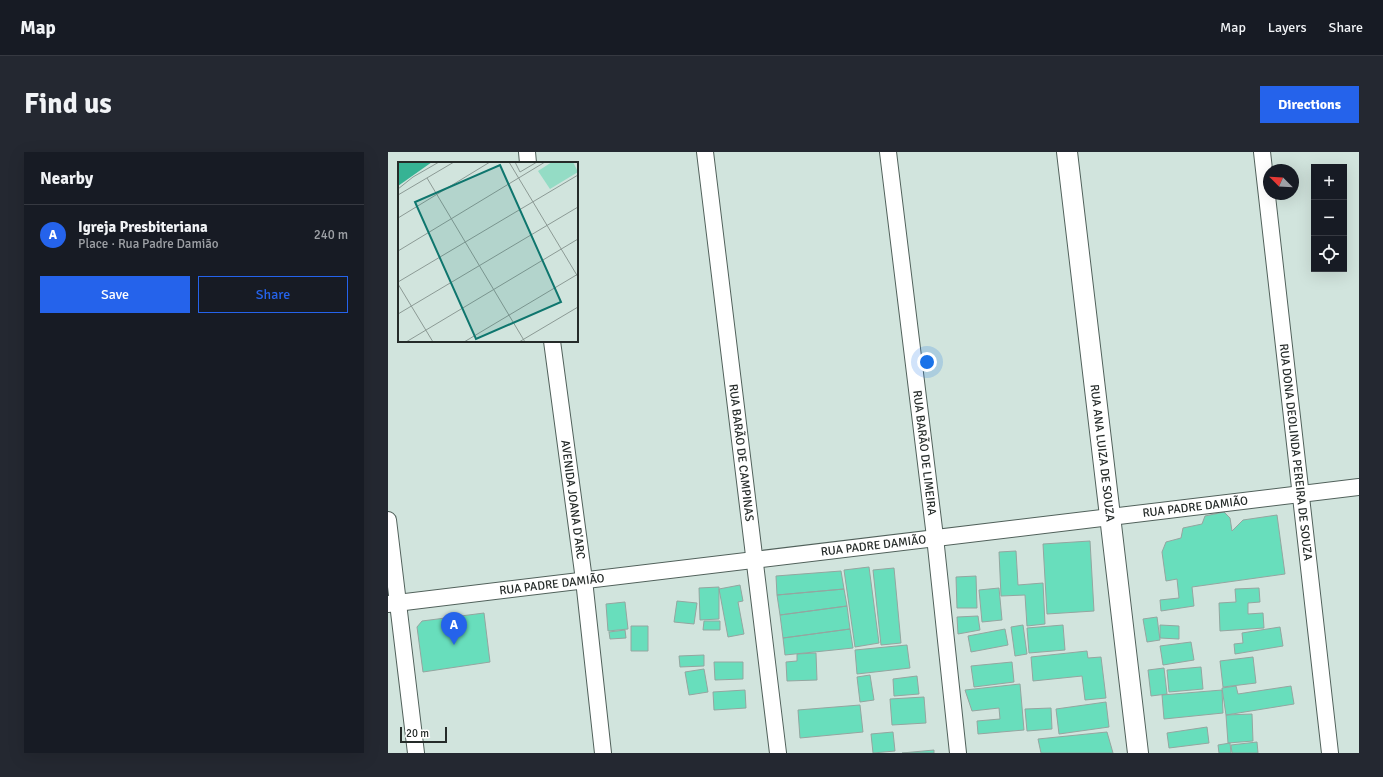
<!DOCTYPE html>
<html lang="en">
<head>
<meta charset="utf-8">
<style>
  :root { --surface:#171b24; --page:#242831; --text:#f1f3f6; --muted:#9ea1a6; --line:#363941; --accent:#2563eb }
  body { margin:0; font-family:Signika,sans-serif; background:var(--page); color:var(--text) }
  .controls { position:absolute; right:12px; top:12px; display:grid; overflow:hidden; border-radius:0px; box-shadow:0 4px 16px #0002 }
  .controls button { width:36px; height:36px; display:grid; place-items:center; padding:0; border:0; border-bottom:1px solid var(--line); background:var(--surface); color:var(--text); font:20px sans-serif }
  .compass { position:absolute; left:875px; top:12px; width:36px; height:36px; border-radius:50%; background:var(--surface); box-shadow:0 4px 16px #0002; rotate:294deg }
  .scale { position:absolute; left:12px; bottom:10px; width:47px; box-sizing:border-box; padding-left:4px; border:2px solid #252b29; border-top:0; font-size:11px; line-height:14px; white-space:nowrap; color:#252b29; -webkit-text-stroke:3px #fff; paint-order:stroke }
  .you { position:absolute; left:539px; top:210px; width:14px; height:14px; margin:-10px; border:3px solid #fff; border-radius:50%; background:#1a73e8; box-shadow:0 0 0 6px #1a73e833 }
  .badge { display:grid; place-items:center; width:26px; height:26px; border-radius:50%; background:var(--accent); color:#fff; font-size:13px; font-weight:700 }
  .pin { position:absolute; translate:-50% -33px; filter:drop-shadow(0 1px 2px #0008) }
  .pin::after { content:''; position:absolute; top:21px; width:14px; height:12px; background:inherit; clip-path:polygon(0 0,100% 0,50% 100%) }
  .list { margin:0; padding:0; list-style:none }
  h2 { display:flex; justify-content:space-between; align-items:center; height:52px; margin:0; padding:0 16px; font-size:17px }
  h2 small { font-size:13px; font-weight:400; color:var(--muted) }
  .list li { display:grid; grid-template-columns:26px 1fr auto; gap:12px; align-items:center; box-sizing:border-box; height:60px; padding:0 16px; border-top:1px solid var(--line) }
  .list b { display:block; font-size:15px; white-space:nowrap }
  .list p { margin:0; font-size:13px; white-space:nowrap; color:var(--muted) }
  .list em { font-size:13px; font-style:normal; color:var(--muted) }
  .actions { display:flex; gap:8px; padding:12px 16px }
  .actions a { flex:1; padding:9px 0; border:1px solid var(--accent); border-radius:0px; text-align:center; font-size:14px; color:var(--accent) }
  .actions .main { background:var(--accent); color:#fff }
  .icon { flex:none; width:22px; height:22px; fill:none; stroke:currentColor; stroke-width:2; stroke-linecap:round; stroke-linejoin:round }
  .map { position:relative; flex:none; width:971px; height:601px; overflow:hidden; border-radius:0px }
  header { display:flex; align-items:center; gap:24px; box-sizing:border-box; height:56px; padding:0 20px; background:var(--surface); border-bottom:1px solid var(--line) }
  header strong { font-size:19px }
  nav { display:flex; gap:22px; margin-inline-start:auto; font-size:14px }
  .intro { display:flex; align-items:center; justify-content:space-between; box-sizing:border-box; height:96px; padding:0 24px }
  h1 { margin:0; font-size:28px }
  .button { padding:10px 18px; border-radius:0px; background:var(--accent); color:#fff; font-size:14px; font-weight:700 }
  main { display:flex; gap:24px; padding:0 24px }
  aside { flex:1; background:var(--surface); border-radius:0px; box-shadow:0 4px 16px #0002 }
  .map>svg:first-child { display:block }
</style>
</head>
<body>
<header>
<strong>Map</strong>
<nav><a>Map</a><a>Layers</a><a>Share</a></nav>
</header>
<div class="intro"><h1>Find us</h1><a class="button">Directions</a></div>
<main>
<aside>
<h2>Nearby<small></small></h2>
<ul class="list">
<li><span class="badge">A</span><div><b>Igreja Presbiteriana</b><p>Place · Rua Padre Damião</p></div><em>240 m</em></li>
</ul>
<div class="actions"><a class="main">Save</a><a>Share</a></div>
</aside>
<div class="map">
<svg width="971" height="601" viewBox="0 0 971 601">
  <rect width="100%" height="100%" fill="#d1e4dd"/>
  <path fill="#68debc" stroke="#94a6a0" d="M836,360L842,366L844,379L855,368L889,363L897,422L804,435L806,454L773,459L772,448L791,446L789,427L778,429L774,400L778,390L793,386L795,376L814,372L817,364Z
    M702,389L706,459L659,462L655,392Z
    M628,399L630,433L655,431L657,472L639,474L637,443L613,444L611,400Z
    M481,415L491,491L467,495L456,418Z
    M506,416L513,491L493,493L485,418Z
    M453,419L456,437L389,443L388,424Z
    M588,424L589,456H569L568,425Z
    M352,433L355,449L350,450L356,482L340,485L331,437Z
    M331,435V467L312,468L311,436Z
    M611,436L614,468L594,470L591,438Z
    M871,436L872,450L860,451V462L875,461L876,476L832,479L831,451L848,450L847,437Z
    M456,437L459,454L392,463L389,443Z
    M289,449L309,451L306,472L286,470Z
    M237,450L240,477L220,479L218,452Z
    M459,454L462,477L395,486L392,463Z
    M96,461L102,510L35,520L29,475L34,469Z
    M590,464L592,478L570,482L569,465Z
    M769,465L772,488L759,490L755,467Z
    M316,469H332V478H315Z
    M635,473L639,502L627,504L623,475Z
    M675,473L677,498L641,501L639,476Z
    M772,473L791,474V487L772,486Z
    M243,474H260V499H243Z
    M892,475L895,494L847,502L846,492L855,491L854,481Z
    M462,477L465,496L397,503L395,486Z
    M617,477L620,493L583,500L580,484Z
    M237,478L238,486L222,487L221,480Z
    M803,490L806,508L775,513L772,494Z
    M519,493L522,516L469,522L467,498Z
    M699,499L700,506L713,505L718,546L697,548L694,524L645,529L643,505Z
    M428,501L429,528L399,529L398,510L409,509V502Z
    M316,503V514L292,515L291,504Z
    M865,505L868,531L835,535L832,509Z
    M326,510H355V527L327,528Z
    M624,510L626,530L586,535L583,514Z
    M813,515L815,537L781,540L779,518Z
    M776,516L779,542L763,544L760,518Z
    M316,517L320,540L301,543L297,520Z
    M482,523L486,548L472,550L469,525Z
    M529,524L531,542L506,544L505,527Z
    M632,532L636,578L590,582L589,569L612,567L611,556L584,559L577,538Z
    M848,534L850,542L903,534L906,552L838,563L834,536Z
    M357,538L358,556L326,558L325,540Z
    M834,538L835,561L776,567L774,543Z
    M536,545L538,571L504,573L502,547Z
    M718,550L721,575L671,582L668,557Z
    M472,553L475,580L412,586L410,558Z
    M663,556L664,577L639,579L637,557Z
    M864,562L865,589L840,591L838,563Z
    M819,575L821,591L781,596L779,581Z
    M505,580L507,599L485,601L483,582Z
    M719,580L725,601H653L650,587Z
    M869,590L870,601H844L843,593Z
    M842,591L843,601H831L830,593Z
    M546,598V601H514Z"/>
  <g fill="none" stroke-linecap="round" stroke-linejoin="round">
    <defs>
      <g id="minor">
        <path d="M139,0L140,11"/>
        <path id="s1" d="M317,0L390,601"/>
        <path id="s2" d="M500,0L547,385L570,601"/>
        <path id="s3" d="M874,0L942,601"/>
        <path id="s4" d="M164,189L196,428L215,601"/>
        <path d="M0,368L28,601"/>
        <path id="s5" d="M0,452L971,335"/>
      </g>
      <g id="tertiary">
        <path id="s6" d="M679,0L750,601"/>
      </g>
    </defs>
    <use href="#minor" stroke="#51615b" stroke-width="18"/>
    <use href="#tertiary" stroke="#51615b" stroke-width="22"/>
    <use href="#minor" stroke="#fff" stroke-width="16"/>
    <use href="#tertiary" stroke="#fff" stroke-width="20"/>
  </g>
  <g text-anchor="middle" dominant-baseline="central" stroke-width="3" stroke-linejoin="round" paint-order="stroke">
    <g font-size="12" fill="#252b29" stroke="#fff">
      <text stroke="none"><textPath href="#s2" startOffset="303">RUA BARÃO DE LIMEIRA</textPath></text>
      <text stroke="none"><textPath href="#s1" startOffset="303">RUA BARÃO DE CAMPINAS</textPath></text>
      <text stroke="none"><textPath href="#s6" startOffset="303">RUA ANA LUIZA DE SOUZA</textPath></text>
      <text stroke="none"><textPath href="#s3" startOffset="302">RUA DONA DEOLINDA PEREIRA DE SOUZA</textPath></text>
      <text stroke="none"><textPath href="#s4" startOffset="160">AVENIDA JOANA D'ARC</textPath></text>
      <text stroke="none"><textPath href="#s5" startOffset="813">RUA PADRE DAMIÃO</textPath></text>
      <text stroke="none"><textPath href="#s5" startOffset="489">RUA PADRE DAMIÃO</textPath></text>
      <text stroke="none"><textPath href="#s5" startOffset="165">RUA PADRE DAMIÃO</textPath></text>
    </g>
  </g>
  <g transform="translate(10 10)">
    <rect width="180" height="180" fill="#d1e4dd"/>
    <path d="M154,0H175L180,10L152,27L140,9Z" fill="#94dcc5"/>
    <path d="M0,0H34L0,24Z" fill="#36b394"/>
    <path fill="none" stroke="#8c9a95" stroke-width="1" d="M111,0L180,115M117,0L122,10L139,0M29,16L127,180M0,27L15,15L41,0M0,33L56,0M0,56L92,0M0,89L147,0M0,120L180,13M0,122L35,180M0,152L180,45M8,180L180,77M66,180L180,112M121,180L180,145"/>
    <path fill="#0f766e" fill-opacity="0.15" stroke="#0f766e" stroke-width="2" d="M102,3L163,140L78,177L17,40Z"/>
    <rect width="180" height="180" fill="none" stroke="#252b29" stroke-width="2"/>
  </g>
</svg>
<div class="controls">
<button>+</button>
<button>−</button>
<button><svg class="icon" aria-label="locate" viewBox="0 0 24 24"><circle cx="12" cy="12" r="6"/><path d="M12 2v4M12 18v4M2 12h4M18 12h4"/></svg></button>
</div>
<svg class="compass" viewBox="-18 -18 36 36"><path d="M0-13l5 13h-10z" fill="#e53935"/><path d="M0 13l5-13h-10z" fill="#9ea1a6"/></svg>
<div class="scale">20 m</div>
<div class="you"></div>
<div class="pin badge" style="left:66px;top:493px">A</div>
</div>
</main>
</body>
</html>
